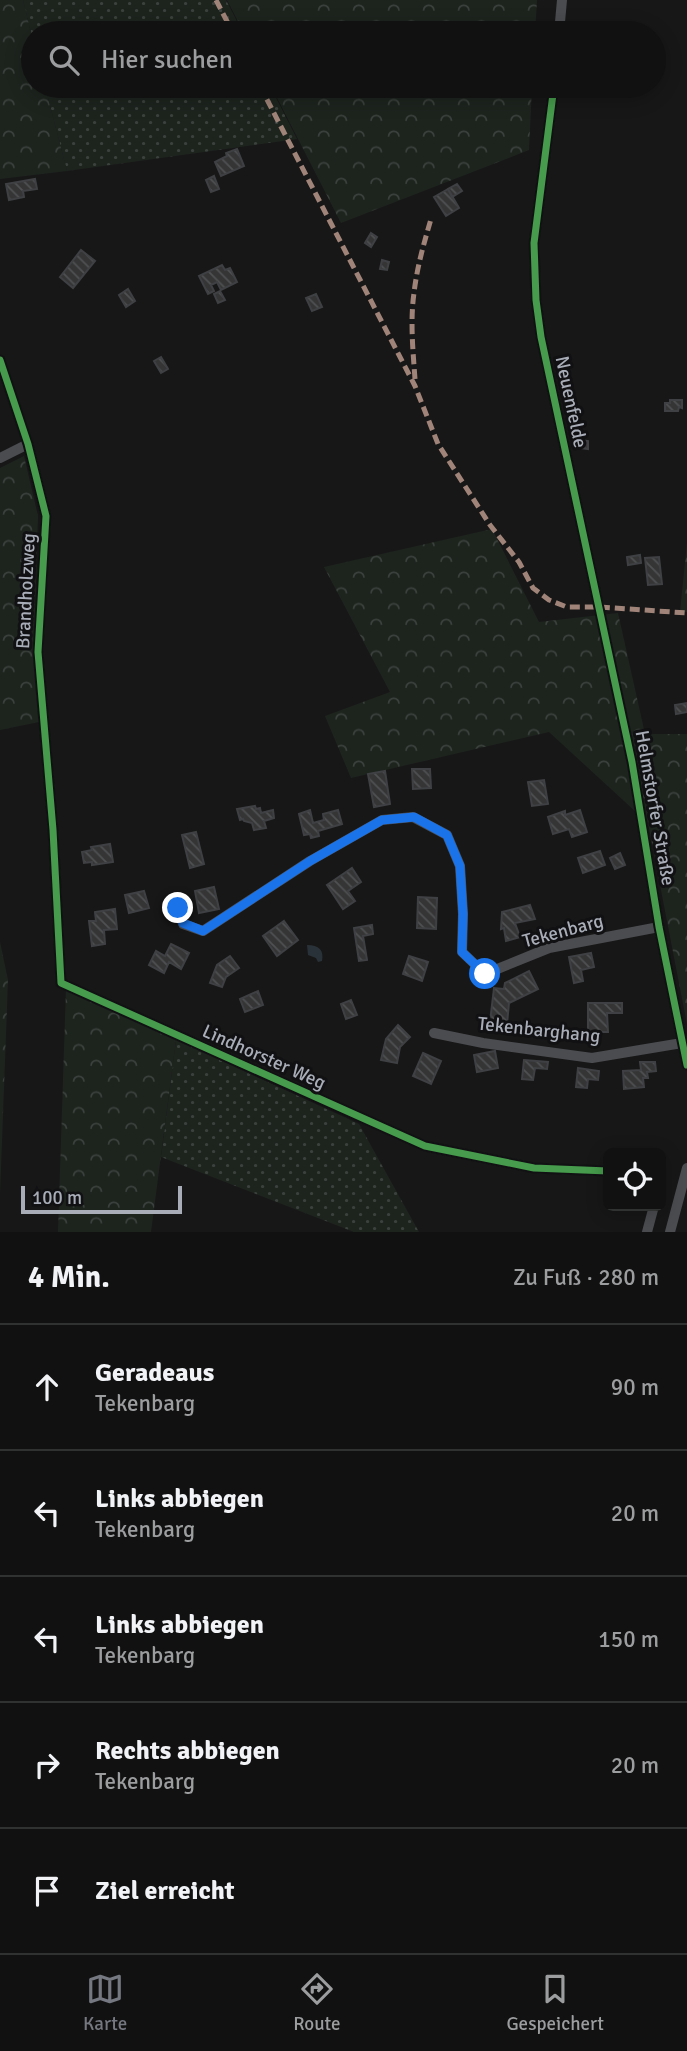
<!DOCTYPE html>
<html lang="de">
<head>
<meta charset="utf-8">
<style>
  :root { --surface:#111; --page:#1a1a1a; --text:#f1f3f6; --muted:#9c9d9f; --line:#303131; --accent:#757880 }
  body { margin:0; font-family:Signika,sans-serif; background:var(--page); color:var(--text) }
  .controls { position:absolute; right:21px; bottom:21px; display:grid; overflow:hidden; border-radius:10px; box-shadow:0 4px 18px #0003 }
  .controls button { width:63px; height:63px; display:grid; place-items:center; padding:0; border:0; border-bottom:2px solid var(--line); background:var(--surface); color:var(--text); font:35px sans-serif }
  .scale { position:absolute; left:21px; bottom:18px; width:161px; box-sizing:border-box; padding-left:7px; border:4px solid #a8adb8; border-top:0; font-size:19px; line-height:24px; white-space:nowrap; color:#a8adb8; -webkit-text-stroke:5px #111113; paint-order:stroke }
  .stop { position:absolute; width:21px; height:21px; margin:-16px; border:5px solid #1a73e8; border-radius:50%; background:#fff }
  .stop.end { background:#1a73e8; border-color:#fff; box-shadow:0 2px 7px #0008 }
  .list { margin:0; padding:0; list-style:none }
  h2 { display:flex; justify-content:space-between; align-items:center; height:91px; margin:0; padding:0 28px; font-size:30px }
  h2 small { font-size:23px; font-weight:400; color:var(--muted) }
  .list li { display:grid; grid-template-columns:46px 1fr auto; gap:21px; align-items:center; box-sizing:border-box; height:126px; padding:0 28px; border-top:2px solid var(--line) }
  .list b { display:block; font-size:26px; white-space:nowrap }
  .list p { margin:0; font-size:23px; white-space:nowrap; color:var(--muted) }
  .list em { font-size:23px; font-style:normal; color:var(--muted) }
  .icon { flex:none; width:38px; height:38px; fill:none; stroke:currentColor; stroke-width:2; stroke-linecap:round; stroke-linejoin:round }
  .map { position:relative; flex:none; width:687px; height:1232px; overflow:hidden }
  .search { position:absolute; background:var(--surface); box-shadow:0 4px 18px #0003; left:21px; right:21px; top:21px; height:77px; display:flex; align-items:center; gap:18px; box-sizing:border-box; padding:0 24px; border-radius:38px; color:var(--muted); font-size:26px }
  .sheet { height:721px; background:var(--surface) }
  nav { display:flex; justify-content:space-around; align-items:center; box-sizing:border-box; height:98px; border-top:2px solid var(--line); background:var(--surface); font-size:19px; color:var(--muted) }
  nav a { display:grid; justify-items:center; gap:4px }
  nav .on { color:var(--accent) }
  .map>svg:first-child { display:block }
</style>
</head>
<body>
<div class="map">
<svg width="687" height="1232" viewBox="0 0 687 1232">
  <defs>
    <pattern id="green-dots" width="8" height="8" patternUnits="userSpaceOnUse" patternTransform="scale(1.75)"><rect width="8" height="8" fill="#1d241e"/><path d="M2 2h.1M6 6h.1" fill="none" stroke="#3b413d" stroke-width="1.8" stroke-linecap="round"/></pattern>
    <pattern id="forest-crowns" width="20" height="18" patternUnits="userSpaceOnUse" patternTransform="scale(1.75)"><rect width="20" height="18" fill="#1d241e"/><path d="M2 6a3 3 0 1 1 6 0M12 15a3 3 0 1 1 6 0" fill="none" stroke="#3b413d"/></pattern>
    <pattern id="building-back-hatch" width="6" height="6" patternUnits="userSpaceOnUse" patternTransform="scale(1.75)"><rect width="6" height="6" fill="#353536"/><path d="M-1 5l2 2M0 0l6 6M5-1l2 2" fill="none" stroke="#4f5051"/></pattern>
  </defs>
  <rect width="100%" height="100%" fill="#171717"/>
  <path fill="url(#green-dots)" d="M23,0H226L243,33H33V41Z
    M45,86H270L297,139L67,171Z
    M176,1040L359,1124L419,1232H354L161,1157Z"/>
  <path fill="url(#forest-crowns)" d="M0,0H23L33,41V86H45L67,171L0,179Z
    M227,0H537L535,33H244Z
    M271,86H532L529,150L341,223Z
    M24,456L38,516L34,645L39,722L0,730V468Z
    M492,529L539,622L618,613L645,734H687V1024L648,823L549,732L351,778L325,716L390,692L324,567Z
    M687,543V612H680Z
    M0,942L8,980L0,1194Z
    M66,989L176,1040L151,1232H58Z"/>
  <path fill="#2a3239" d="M307,945C319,945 324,950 322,961L318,962L316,958L308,955Z"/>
  <path fill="url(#building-back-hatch)" stroke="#3f4043" stroke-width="2" d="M237,149L244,166L221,176L215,162L227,156L226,153Z
    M214,176L219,189L211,192L206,180Z
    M35,179L37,189L23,191L24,197L9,200L6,184Z
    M457,184L462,191L452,197L448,189Z
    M448,189L459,208L446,216L434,197Z
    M371,233L377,237L371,247L365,243Z
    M81,250L95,261L73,288L60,277Z
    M382,260L389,262L387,270L380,269Z
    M222,265L225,270L230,268L237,282L221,290L217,282L211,285L214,291L208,294L199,276Z
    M128,289L135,301L126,307L119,295Z
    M220,291L225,300L218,303L214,294Z
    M316,294L322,307L312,311L306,298Z
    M161,357L168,369L161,373L154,361Z
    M670,400H682V408L679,407L678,411H665V403H670Z
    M581,440L588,441V449L580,448Z
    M640,555L641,563L628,565L627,557Z
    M659,557L662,584L648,585L645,558Z
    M687,703V712L676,714L675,705Z
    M412,769H430L431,788L413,789Z
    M385,771L390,804L374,807L368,774Z
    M544,780L548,804L532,806L528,782Z
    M255,806L256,809L260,808L261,813L273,810L274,818L264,821L266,828L254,830L252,823L244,821L243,819L240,820L237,809Z
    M310,810L313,823L324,820L323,814L338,810L342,824L318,831L319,836L311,838L310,834L304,835L299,814Z
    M580,810L587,832L572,837L569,829L553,834L548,817L565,811V815Z
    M196,832L204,864L190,868L182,835Z
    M110,844L113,862L92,865V862L84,863L82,852L92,850L91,847Z
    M600,851L605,865L583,873L578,858Z
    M620,853L625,865L615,869L610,858Z
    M352,868L361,882L348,891L355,901L343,909L327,885Z
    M214,887L219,909L199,913L195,891Z
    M144,891L149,908L129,913L125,895Z
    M418,897L437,898L436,929L417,928Z
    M530,905L535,919L515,923L520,937L506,941L504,928L501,929L502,912Z
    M115,909L117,929L104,930L105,944L92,946L89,921H96L95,912Z
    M284,921L298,940L277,956L263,936Z
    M372,925L373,934L363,936L367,960L359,961L354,928Z
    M171,944L189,953L181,969L169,962L164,973L149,965L156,951L165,956Z
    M591,953L594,967L581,970L583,981L574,983L569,957Z
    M230,956L239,968L226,977L222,987L210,983L217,965Z
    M409,956L428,962L422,981L403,974Z
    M529,971L538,989L509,1003L507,1024L490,1022L494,988L504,989L505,983Z
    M258,991L263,1005L245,1012L240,999Z
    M351,1000L357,1015L346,1019L341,1004Z
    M588,1003H622V1013H607L608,1032H588Z
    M398,1025L410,1037L400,1047L397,1063L381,1060L386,1039Z
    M495,1051L498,1068L477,1072L474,1055Z
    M423,1053L441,1061L431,1084L413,1076Z
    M524,1060L548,1062L547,1069L535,1068L533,1080L522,1079Z
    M640,1062H655L656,1071L647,1072L648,1078H643L644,1087L624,1089L623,1071L641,1070Z
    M578,1068L599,1071L598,1080L588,1079L587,1088L576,1087Z"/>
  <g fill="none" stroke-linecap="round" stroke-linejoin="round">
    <path stroke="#4b4c50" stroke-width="10" d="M559,33L562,0
      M554,86L534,243L536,300L541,337L632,762L659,927L687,1065
      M0,360L28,444L46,516L38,652L53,830L61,983L425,1146L534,1168L608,1171
      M0,458L28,444
      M178,908L183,924L203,931L310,861L382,820L413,817L447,835L460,866L463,914L462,952L485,974L549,948L659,927
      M434,1033L483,1043L592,1058L682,1043
      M647,1232L654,1206
      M670,1232L687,1168"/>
    <path stroke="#a18479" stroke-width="5" stroke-dasharray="10 5" stroke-linecap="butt" d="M216,0L233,33
      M260,86L415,386L438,444L490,525L519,562L533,588L549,600L567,607H599L687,613
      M415,379C413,351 410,321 414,293C417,267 424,243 431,219"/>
    <defs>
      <path id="cycleway" d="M554,86L534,243L536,300L541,337L632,762L659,927L687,1065
        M0,360L28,444L46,516L38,652L53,830L61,983L425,1146L534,1168L608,1171"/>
    </defs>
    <use href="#cycleway" stroke="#111113" stroke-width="11"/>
    <use href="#cycleway" stroke="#469c4c" stroke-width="7"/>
  </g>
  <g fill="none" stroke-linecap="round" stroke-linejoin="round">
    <path stroke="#1a73e8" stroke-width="9" d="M178,908L183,923L203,931L310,861L382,820L414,817L447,835L460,866L463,914L462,952L485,974"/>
  </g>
  <g text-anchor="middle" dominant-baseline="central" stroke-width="6" stroke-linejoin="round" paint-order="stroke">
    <g font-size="19" fill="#a8adb8" stroke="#111113">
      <text transform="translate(571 402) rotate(78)">Neuenfelde</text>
      <text transform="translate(26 591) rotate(-87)">Brandholzweg</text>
      <text transform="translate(655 808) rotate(80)">Helmstorfer Straße</text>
      <text transform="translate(563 931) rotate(-15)">Tekenbarg</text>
      <text transform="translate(539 1030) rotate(6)">Tekenbarghang</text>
      <text transform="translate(264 1057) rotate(24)">Lindhorster Weg</text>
    </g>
  </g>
</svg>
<div class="controls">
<button><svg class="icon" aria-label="locate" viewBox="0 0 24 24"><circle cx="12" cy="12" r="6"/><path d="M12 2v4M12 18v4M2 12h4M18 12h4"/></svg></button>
</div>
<div class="scale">100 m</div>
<div class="stop" style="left:485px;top:974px"></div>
<div class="stop end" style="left:178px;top:908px"></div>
<div class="search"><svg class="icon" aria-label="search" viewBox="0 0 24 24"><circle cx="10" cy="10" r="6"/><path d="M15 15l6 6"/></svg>Hier suchen</div>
</div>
<section class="sheet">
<h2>4 Min.<small>Zu Fuß · 280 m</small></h2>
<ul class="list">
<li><svg class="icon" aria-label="ahead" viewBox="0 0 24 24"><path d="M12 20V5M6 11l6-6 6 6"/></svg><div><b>Geradeaus</b><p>Tekenbarg</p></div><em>90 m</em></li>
<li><svg class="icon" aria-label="left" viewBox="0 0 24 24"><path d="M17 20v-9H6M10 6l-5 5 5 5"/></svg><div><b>Links abbiegen</b><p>Tekenbarg</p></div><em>20 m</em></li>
<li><svg class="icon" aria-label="left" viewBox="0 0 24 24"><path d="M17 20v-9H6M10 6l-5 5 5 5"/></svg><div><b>Links abbiegen</b><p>Tekenbarg</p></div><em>150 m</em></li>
<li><svg class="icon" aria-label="right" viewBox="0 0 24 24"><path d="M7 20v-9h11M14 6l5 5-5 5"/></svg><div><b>Rechts abbiegen</b><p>Tekenbarg</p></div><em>20 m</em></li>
<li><svg class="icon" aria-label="arrive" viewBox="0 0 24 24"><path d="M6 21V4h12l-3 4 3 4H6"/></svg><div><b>Ziel erreicht</b></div></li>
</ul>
</section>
<nav>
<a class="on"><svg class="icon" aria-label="map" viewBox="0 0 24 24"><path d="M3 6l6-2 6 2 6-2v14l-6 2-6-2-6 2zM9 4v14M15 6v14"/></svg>Karte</a>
<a><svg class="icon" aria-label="directions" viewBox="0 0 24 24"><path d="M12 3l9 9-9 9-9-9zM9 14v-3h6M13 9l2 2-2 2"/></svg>Route</a>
<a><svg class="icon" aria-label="saved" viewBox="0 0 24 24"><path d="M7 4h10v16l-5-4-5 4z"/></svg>Gespeichert</a>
</nav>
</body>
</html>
